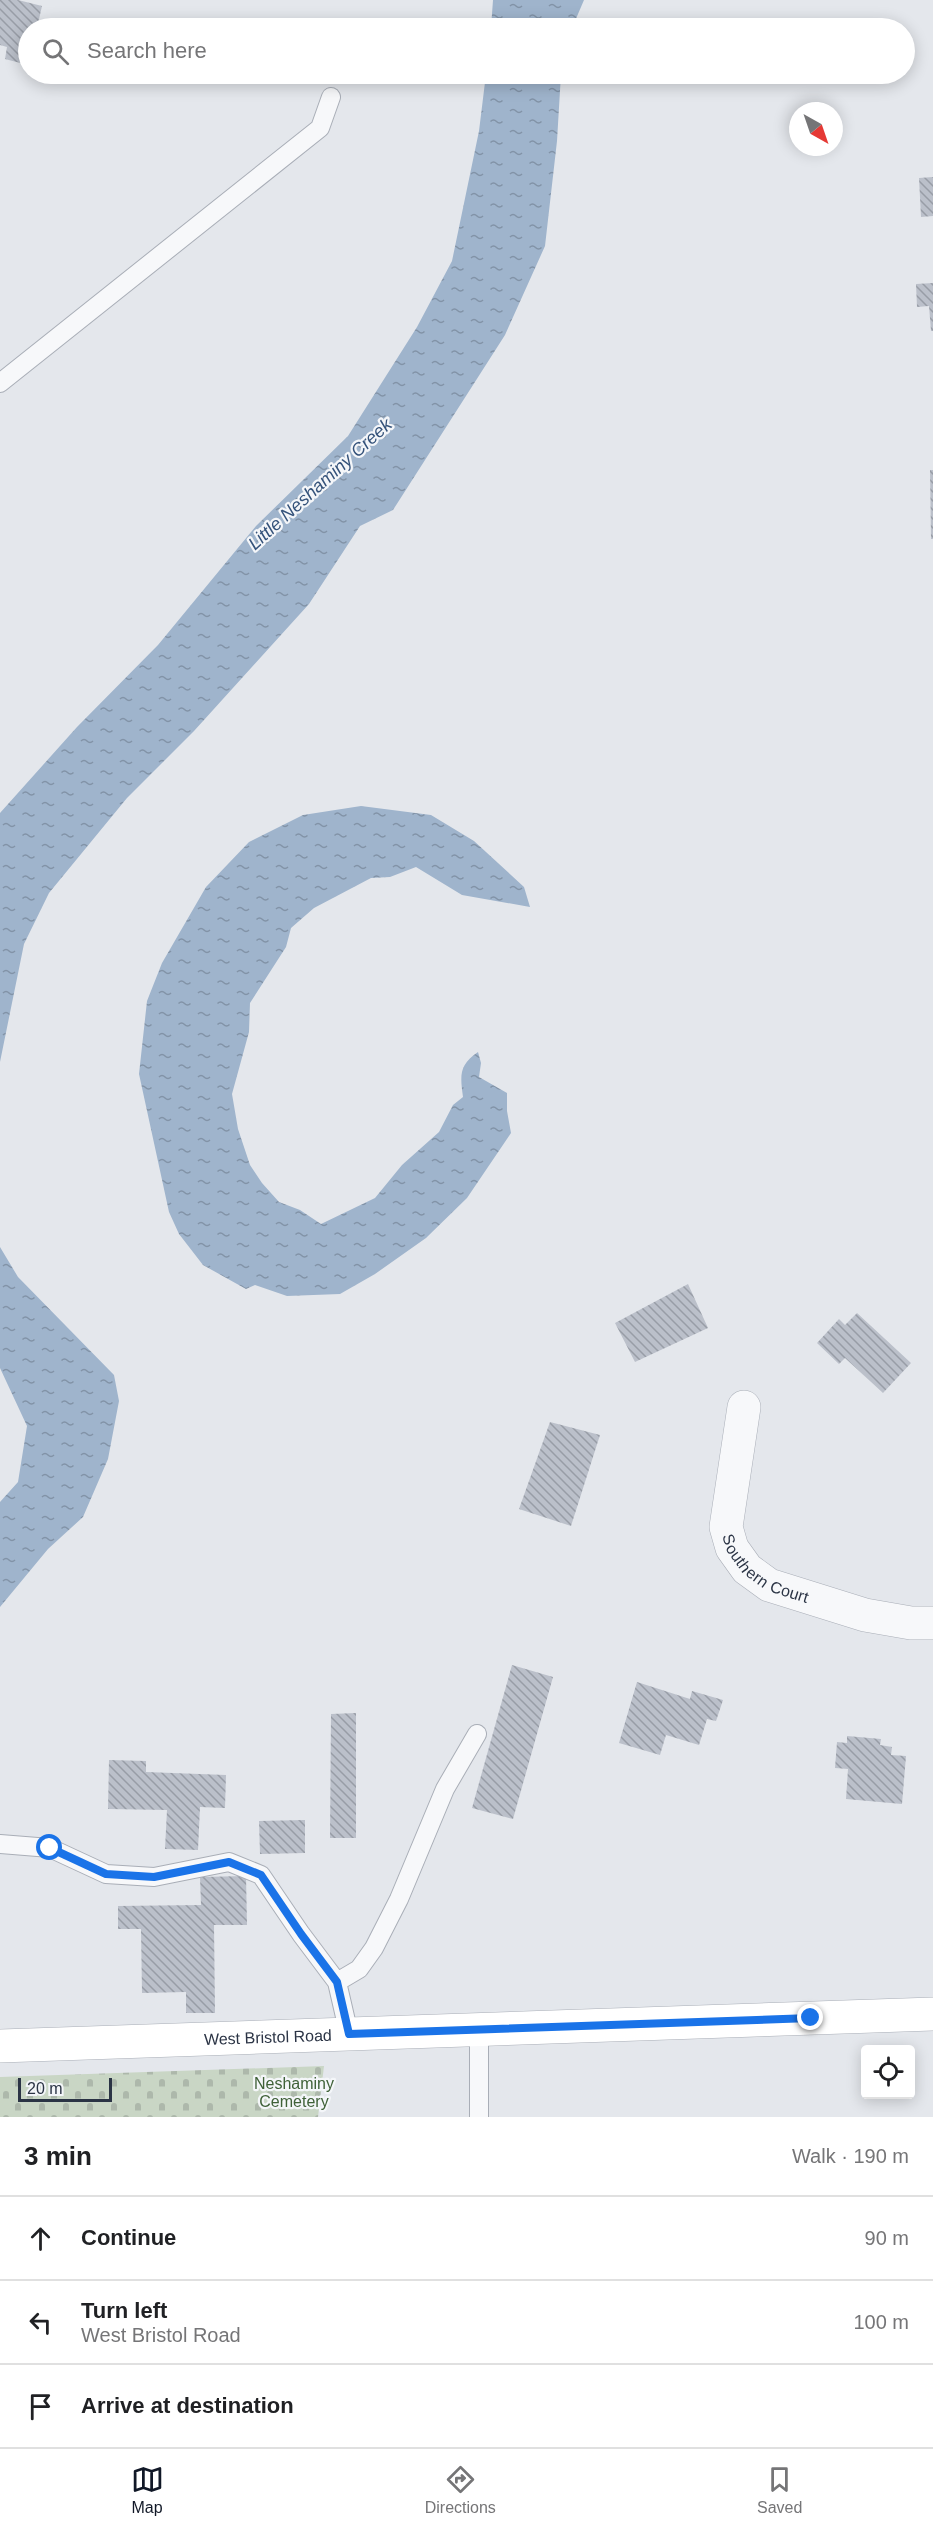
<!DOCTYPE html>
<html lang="en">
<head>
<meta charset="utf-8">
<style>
  :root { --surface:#fff; --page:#f2f2f2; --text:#202124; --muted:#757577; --line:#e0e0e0; --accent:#111827 }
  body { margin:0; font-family:Helvetica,sans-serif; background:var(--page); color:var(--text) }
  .controls { position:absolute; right:18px; bottom:18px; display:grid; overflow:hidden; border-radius:6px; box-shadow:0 3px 15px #0003 }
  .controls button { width:54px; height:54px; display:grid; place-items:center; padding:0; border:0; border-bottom:2px solid var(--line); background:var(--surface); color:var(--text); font:30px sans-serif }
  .compass { position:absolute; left:789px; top:102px; width:54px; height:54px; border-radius:50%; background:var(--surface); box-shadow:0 3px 15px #0003; rotate:140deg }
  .scale { position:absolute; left:18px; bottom:15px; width:94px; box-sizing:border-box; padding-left:6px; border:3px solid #2b3445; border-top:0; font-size:16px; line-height:21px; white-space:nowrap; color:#2b3445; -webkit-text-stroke:4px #f4f6f9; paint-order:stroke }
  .stop { position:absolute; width:18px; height:18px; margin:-14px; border:4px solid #1a73e8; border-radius:50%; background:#fff }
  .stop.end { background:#1a73e8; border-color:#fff; box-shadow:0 2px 6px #0008 }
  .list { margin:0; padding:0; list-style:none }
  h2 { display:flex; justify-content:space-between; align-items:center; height:78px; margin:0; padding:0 24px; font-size:26px }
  h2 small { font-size:20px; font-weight:400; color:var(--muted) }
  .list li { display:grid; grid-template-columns:39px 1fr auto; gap:18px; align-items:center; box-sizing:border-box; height:84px; padding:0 24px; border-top:2px solid var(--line) }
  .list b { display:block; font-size:22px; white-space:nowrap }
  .list p { margin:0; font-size:20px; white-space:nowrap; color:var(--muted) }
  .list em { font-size:20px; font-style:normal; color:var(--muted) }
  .icon { flex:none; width:33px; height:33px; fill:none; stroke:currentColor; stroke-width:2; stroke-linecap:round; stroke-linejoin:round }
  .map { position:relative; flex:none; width:933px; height:2117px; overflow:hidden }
  .search { position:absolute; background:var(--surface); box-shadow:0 3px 15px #0003; left:18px; right:18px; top:18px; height:66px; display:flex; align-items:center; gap:15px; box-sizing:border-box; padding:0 21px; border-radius:33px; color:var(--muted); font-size:22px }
  .sheet { height:330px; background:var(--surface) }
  nav { display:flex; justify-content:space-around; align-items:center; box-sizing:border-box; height:84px; border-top:2px solid var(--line); background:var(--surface); font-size:16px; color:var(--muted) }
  nav a { display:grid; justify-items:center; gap:3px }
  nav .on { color:var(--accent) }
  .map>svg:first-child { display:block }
</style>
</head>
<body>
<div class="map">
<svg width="933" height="2117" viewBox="0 0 933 2117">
  <defs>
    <pattern id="cemetery-stones" width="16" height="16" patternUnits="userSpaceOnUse" patternTransform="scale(1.5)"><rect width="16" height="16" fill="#c9d6c5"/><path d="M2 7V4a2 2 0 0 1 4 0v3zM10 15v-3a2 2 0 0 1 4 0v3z" fill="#adb8ab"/></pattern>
    <pattern id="water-ripples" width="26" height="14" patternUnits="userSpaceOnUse" patternTransform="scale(1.5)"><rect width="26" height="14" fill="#9fb4cc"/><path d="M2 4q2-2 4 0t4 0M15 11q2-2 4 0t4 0" fill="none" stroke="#8293a7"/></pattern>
    <pattern id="building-back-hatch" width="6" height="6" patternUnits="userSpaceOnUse" patternTransform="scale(1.5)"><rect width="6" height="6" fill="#bbc0ca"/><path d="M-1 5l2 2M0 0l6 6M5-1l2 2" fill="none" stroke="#989da6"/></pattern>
  </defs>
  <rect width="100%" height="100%" fill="#e4e7ec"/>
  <path fill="url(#cemetery-stones)" d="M324,2066L318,2117H0V2077Z"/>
  <path fill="url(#water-ripples)" d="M493,0H584L572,28H491Z
    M486,74H561L557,141L545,246L505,335L393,510L360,526L309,604L194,731L127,798L49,893L24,944L0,1062V813L77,727L158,645L256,526L348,436L417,327L452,261L479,131Z
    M361,806L431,815L474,841L524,887L530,907L462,895L416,867L390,877L371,878L314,908L291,928L286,947L250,1003L249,1032L232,1094L238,1129L250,1165L262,1183L279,1202L300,1210L321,1224L375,1198L402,1165L439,1132L453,1105L463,1097C460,1075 459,1065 478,1052L481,1063L479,1077L507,1093V1111L511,1133L467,1198L426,1238L375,1274L340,1294L287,1296L255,1285L246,1289L203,1265L179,1234L169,1212L139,1074L147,1001L162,963L206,887L249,842L303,815Z
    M0,1247L18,1277L114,1375L119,1401L108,1459L83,1517L48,1549L0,1607V1502L18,1482L27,1426L0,1368Z"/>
  <path fill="url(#building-back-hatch)" d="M0,0H18L42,6L37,28H28V65L5,59L7,47L0,45Z
    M933,177V216L921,217L919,178Z
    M933,283V331H931L929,306L917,307L916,284Z
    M930,470H933V539H931Z
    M688,1284L708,1328L635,1362L615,1323Z
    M857,1313L911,1363L883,1393L845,1358L839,1364L817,1343L839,1319L845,1325Z
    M550,1422L600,1435L571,1526L519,1509Z
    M512,1665L553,1677L513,1819L472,1808Z
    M637,1682L690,1699L692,1691L723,1700L716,1721L707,1719L699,1745L666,1735L660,1755L619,1743Z
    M356,1713V1838H330L331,1714Z
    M847,1736L881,1739L880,1745L892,1747L891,1755L906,1756L902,1804L846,1799L848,1769L835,1768L837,1742L847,1743Z
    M109,1760L146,1761V1772L226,1775L225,1808L200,1807L198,1850L165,1849L167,1810L108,1809Z
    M305,1820V1853L260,1854L259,1821Z
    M246,1876L247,1925H214L215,2013H186V1992L142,1993L141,1929H118V1906L201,1905L200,1877Z"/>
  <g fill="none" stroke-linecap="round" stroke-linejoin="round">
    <defs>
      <path id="service" d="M0,383L320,128L331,97
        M0,1844L50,1848L106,1874L154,1877L229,1862L261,1875L301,1934L337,1982L349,2034
        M337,1982L359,1969L374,1948L399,1899L445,1789L477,1734
        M479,2029V2117"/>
      <g id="minor">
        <path id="s1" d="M744,1407L726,1527L732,1548L747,1569L769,1585L865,1615L911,1623H933"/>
      </g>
      <g id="secondary">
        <path id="s2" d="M0,2046L933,2014"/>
      </g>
    </defs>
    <use href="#service" stroke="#a9aeb7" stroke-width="20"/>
    <use href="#minor" stroke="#a9aeb7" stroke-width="34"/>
    <use href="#secondary" stroke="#a9aeb7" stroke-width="34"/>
    <use href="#service" stroke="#f7f8fa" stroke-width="18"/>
    <use href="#minor" stroke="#f7f8fa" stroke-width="33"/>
    <use href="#secondary" stroke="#fff" stroke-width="33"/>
  </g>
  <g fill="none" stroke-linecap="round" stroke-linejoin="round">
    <path stroke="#1a73e8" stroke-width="8" d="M50,1848L106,1874L154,1877L229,1862L261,1875L301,1934L337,1982L349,2034L811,2018"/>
  </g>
  <g text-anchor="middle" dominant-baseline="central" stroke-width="4.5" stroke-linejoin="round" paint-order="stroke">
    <g font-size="16" fill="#2b3445" stroke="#f4f6f9">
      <text stroke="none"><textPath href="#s1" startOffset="183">Southern Court</textPath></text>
      <text stroke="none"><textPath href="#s2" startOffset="268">West Bristol Road</textPath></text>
    </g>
    <g font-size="16" fill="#3f6138" stroke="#f4f6f9">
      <text x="294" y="2083">Neshaminy<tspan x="294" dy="18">Cemetery</tspan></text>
    </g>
    <g font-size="18" font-style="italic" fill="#34527a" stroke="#f4f6f9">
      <text transform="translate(320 484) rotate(-42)">Little Neshaminy Creek</text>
    </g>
  </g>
</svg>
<div class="controls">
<button><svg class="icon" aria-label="locate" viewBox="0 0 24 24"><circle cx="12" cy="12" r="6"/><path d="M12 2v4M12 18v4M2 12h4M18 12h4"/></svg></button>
</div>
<svg class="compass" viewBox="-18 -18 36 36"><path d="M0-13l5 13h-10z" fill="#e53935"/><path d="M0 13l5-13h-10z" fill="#757577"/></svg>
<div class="scale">20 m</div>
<div class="stop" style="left:50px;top:1848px"></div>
<div class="stop end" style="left:811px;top:2018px"></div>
<div class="search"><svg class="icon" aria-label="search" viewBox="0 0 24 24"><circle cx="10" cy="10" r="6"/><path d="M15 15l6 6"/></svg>Search here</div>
</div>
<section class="sheet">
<h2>3 min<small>Walk · 190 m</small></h2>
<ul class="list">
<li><svg class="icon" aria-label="ahead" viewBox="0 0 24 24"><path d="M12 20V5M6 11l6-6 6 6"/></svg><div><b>Continue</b></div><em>90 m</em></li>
<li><svg class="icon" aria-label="left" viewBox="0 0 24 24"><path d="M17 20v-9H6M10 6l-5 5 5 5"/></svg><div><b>Turn left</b><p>West Bristol Road</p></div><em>100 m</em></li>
<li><svg class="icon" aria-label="arrive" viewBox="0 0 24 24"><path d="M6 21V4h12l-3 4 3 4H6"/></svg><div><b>Arrive at destination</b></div></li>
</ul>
</section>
<nav>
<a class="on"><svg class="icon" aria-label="map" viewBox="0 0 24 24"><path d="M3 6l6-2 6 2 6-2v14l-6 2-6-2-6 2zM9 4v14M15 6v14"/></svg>Map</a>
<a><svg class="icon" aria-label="directions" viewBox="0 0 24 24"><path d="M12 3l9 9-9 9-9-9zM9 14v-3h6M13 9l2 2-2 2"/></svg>Directions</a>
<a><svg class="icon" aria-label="saved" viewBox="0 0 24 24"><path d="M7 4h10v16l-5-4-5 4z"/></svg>Saved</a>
</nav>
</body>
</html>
